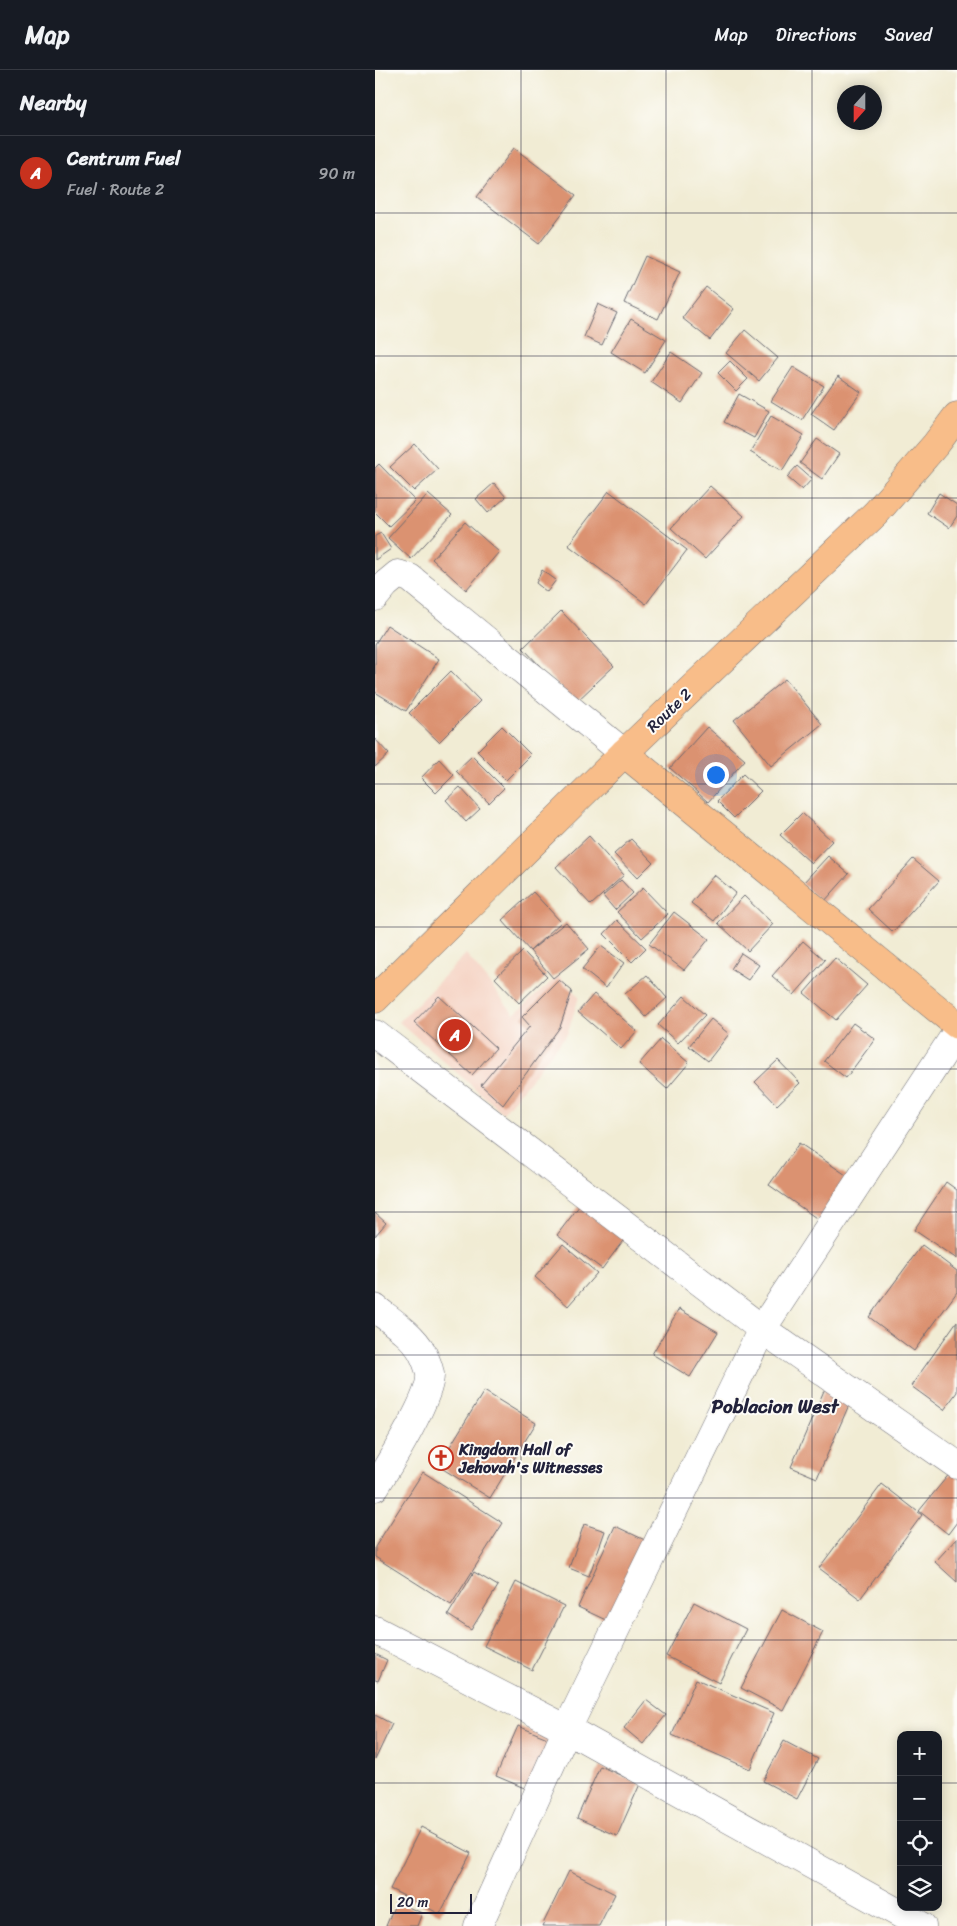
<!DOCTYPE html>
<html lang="en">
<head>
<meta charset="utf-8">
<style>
  :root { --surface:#171b24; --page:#242831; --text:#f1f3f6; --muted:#9ea1a6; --line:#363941; --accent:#c8321e }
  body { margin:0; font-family:Sriracha,sans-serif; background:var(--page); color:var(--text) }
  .controls { position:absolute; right:15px; bottom:15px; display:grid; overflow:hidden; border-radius:10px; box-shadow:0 2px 12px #0003 }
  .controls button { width:45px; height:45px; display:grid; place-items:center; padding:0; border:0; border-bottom:1px solid var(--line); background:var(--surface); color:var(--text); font:25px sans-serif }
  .compass { position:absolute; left:462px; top:15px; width:45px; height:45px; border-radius:50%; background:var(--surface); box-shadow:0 2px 12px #0003; rotate:201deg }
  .scale { position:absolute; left:15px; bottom:12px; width:82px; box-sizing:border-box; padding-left:5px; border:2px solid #22223b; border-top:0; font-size:14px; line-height:18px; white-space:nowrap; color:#22223b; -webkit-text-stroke:4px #fdfcf7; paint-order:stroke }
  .you { position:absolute; left:340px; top:704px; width:18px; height:18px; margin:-12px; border:4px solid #fff; border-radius:50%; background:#1a73e8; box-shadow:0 0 0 8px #1a73e833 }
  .badge { display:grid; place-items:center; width:32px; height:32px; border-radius:50%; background:var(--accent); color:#fff; font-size:16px; font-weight:700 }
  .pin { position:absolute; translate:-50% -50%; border:2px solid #fff; box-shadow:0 1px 5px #0006 }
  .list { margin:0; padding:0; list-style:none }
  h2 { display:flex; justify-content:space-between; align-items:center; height:65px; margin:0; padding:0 20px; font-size:21px }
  h2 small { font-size:16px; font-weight:400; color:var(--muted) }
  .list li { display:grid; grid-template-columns:32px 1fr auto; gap:15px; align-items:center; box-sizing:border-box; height:75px; padding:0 20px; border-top:1px solid var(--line) }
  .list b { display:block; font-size:19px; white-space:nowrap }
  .list p { margin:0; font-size:16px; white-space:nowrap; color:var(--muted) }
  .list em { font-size:16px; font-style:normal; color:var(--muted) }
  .icon { flex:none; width:28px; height:28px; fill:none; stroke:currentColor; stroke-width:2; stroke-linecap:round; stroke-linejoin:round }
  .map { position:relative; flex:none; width:582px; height:1856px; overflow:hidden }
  header { display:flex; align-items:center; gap:30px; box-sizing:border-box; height:70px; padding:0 25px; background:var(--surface); border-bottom:1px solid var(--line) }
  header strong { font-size:24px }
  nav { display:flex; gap:28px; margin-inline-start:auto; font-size:18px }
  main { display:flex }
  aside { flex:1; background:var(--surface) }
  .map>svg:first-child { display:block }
</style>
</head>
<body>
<header>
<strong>Map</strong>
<nav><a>Map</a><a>Directions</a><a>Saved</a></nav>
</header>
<main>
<aside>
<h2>Nearby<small></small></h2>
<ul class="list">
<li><span class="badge">A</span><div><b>Centrum Fuel</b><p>Fuel · Route 2</p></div><em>90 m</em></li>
</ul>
</aside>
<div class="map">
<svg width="582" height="1856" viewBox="0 0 582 1856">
  <rect width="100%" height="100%" fill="#fdfcf7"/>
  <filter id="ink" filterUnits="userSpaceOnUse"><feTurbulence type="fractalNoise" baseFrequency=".02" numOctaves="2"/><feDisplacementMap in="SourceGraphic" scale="10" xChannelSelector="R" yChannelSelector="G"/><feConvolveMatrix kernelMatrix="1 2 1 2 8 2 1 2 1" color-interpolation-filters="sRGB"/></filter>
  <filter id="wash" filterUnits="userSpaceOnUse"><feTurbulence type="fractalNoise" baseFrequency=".0096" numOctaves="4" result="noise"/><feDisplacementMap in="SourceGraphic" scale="20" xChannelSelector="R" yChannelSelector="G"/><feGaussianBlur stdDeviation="1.12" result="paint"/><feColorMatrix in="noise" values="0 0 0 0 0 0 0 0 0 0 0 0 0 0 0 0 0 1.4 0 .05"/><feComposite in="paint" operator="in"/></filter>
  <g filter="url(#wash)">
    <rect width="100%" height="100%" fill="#f1ecd4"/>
    <path fill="#f5d2c2" d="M91,884L139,944L184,906L204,927L192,964L128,1043L24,952Z"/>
    <g id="blocks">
      <path fill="#db9271" d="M139,78L201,125L164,174L102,127Z
        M270,186L305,202L283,249L249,233Z
        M331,217L359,239L335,270L307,248Z
        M223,234L242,243L227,275L209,267Z
        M256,249L291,270L270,303L236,282Z
        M370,260L403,288L384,311L351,283Z
        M296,282L327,303L307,333L276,312Z
        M355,291L373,309L361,321L343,303Z
        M418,297L449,316L427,350L396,331Z
        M463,306L486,322L459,360L436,344Z
        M364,324L394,341L379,368L349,352Z
        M396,346L429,365L407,401L375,382Z
        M442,369L464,384L447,409L425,393Z
        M40,374L63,399L39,421L15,397Z
        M4,394L40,431L14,456L0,442V398Z
        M422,396L437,409L427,420L412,407Z
        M119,413L131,427L113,443L101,429Z
        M335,416L369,446L330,489L296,458Z
        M234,421L312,480L271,534L193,475Z
        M564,423L582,435V446L574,458L552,443Z
        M53,424L77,445L36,489L13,468Z
        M90,452L124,482L91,520L57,489Z
        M6,463L16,479L0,490V466Z
        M167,500L181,510L172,522L161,513Z
        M186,541L239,596L200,633L148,578Z
        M12,555L64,589L31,641L0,622V574Z
        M76,601L105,631L64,672L34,643Z
        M410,609L447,654L396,696L359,650Z
        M127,656L156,685L131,710L102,681Z
        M332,657L370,690L333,732L295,698Z
        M0,669L14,684L0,697Z
        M97,686L129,718L114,733L81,701Z
        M64,689L79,705L61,723L46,708Z
        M368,704L386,721L359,748L342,731Z
        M85,717L105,739L91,752L71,730Z
        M427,743L457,771L436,793L405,765Z
        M214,766L249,805L216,835L181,797Z
        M256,769L278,792L262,808L239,784Z
        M453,786L474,804L448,833L427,814Z
        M538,789L564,811L518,862L493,839Z
        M339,805L361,823L339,851L316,833Z
        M246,810L258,823L240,840L228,826Z
        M268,818L293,844L267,868L242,842Z
        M158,822L186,852L155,881L127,850Z
        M369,826L398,854L373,881L343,853Z
        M299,842L334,869L309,900L274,874Z
        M242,850L271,878L257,892L229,864Z
        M191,852L214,879L178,908L155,881Z
        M428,871L450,890L419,925L397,906Z
        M226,876L249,893L231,918L207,899Z
        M148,881L172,906L144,933L120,908Z
        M366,883L384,895L373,910L356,899Z
        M460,888L492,915L461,950L429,923Z
        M272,905L292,928L271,947L250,924Z
        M184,910L197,921L185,957L128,1035L106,1015L155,956L147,947Z
        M219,924L262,961L246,979L203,942Z
        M64,926L121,978L97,1005L39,952Z
        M309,926L330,945L303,973L283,955Z
        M336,949L354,964L333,991L314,976Z
        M478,953L500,969L471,1008L449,991Z
        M286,969L314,993L292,1019L264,994Z
        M403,990L425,1013L402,1035L380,1012Z
        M424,1073L474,1107L444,1150L394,1115Z
        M571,1112L582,1120V1189L539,1160Z
        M208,1131L253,1164L227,1199L182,1165Z
        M0,1143L11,1153L0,1166Z
        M188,1174L222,1203L193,1236L160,1207Z
        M547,1175L582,1201V1222L539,1281L494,1247Z
        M304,1239L343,1262L315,1307L277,1284Z
        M582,1251V1322L569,1340L536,1316Z
        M451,1316L477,1328L442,1408L416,1397Z
        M109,1321L161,1353L115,1428L63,1396Z
        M580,1397L582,1398V1452L573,1464L544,1441Z
        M48,1402L128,1453L76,1535L0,1487V1477Z
        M507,1414L547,1445L485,1529L444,1498Z
        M209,1454L230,1461L214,1506L194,1498Z
        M240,1456L272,1471L235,1552L203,1537Z
        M582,1468V1512L560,1492Z
        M99,1502L123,1516L96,1560L73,1545Z
        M141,1512L189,1536L157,1600L109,1576Z
        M319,1532L371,1559L344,1613L291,1586Z
        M407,1540L448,1562L408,1640L366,1618Z
        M0,1584L12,1590L3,1611L0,1610Z
        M321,1609L399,1643L375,1699L297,1665Z
        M271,1630L291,1645L268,1674L249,1658Z
        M0,1645L17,1654L0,1690Z
        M143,1656L175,1669L154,1720L121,1706Z
        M409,1671L443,1689L422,1729L388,1711Z
        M225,1696L265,1714L242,1766L202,1748Z
        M46,1757L96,1783L65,1844L15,1819Z
        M194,1801L240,1824L224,1856H167Z
        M21,1832L47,1843L42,1856H11Z"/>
    </g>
  </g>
  <g filter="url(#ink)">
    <use href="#blocks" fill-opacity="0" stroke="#6a6971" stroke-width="1"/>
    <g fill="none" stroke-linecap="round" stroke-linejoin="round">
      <defs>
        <path id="minor" d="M0,527L11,514L23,504L35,508L249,683
          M0,964L387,1259L582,1395
          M0,1238C16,1251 37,1264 47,1282C50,1288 54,1298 55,1304C57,1326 13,1396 0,1417
          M0,1560L192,1659L547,1856
          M103,1856L192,1659L387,1259L582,962"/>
        <path id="major" d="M249,683L582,955"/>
        <path id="highway" d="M0,929L249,683L501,443L561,374L582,346"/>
      </defs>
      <use href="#minor" stroke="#6a6971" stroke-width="29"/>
      <use href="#major" stroke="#6a6971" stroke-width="29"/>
      <use href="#highway" stroke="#6a6971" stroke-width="29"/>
      <use href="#minor" stroke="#fff" stroke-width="28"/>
      <use href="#major" stroke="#f8bd89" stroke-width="28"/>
      <use href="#highway" stroke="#f8bd89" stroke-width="28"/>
    </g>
  </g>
  <path fill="none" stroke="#22223b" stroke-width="1" stroke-opacity="0.55" d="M146,0V1856M291,0V1856M437,0V1856M0,143H582M0,286H582M0,428H582M0,571H582M0,714H582M0,857H582M0,999H582M0,1142H582M0,1285H582M0,1428H582M0,1570H582M0,1713H526M563,1713H582"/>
  <defs>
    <symbol id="church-ring" viewBox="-11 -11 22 22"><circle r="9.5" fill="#fdfcf7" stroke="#c8321e" stroke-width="1.5"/><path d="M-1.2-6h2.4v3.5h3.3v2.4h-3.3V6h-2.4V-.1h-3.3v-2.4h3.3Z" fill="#c8321e"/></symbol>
  </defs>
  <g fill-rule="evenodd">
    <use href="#church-ring" x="52" y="1374" width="28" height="28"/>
  </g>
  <g text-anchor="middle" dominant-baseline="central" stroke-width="4" stroke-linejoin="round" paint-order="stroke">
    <g font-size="16" fill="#22223b" stroke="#fdfcf7">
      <text transform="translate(294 640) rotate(-44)">Route 2</text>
    </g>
    <g font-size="16" font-weight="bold" fill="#22223b" stroke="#fdfcf7" text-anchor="start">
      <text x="84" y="1379">Kingdom Hall of<tspan x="84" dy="18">Jehovah's Witnesses</tspan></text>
    </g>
    <g font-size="19" font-weight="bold" fill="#22223b" stroke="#fdfcf7">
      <text x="400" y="1336">Poblacion West</text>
    </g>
  </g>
</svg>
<div class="controls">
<button>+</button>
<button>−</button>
<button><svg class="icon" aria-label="locate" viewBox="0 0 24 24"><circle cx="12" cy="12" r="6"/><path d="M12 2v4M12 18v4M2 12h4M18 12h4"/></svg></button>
<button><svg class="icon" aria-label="layers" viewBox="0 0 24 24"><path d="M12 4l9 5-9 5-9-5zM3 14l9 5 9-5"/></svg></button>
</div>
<svg class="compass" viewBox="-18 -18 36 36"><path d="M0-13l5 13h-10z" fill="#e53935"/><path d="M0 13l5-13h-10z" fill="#9ea1a6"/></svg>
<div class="scale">20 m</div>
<div class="you"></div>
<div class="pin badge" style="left:80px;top:965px">A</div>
</div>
</main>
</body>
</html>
